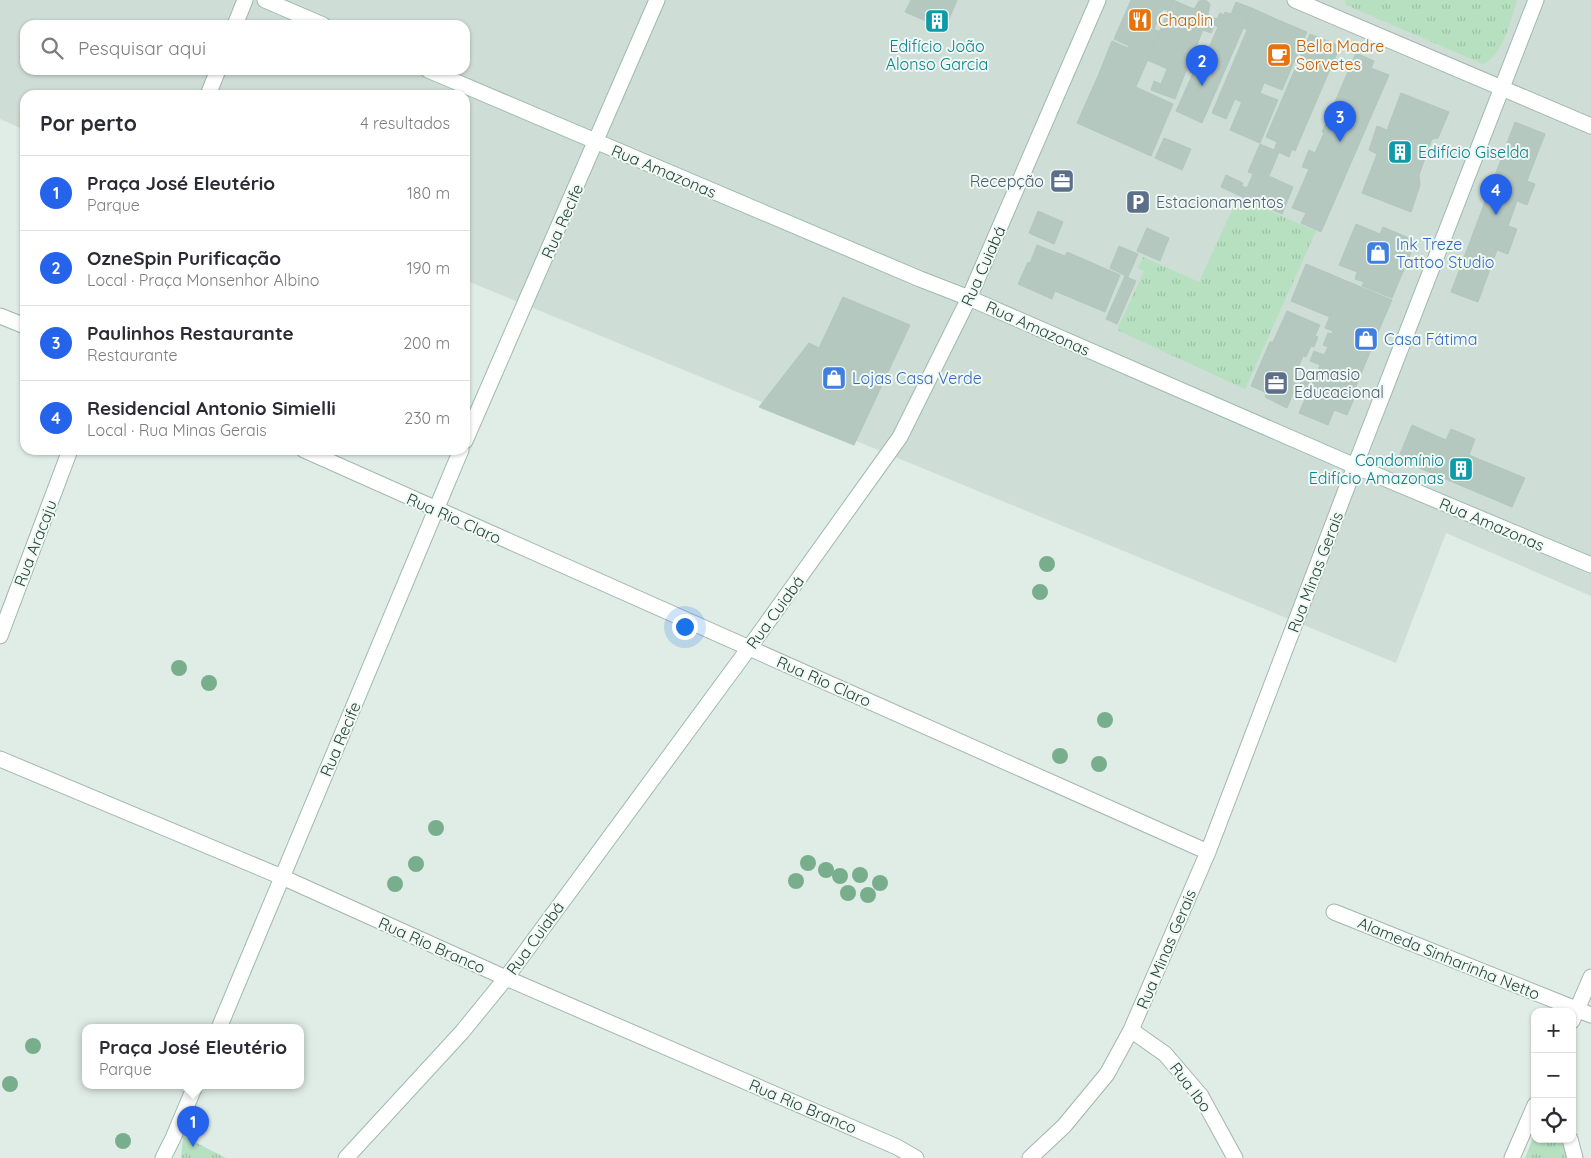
<!DOCTYPE html>
<html lang="pt">
<head>
<meta charset="utf-8">
<style>
  :root { --surface:#fff; --page:#f2f2f3; --text:#2b2b33; --muted:#7c7c81; --line:#e1e1e2; --accent:#2563eb }
  body { margin:0; font-family:Quicksand,sans-serif; background:var(--page); color:var(--text) }
  .controls { position:absolute; right:15px; bottom:15px; display:grid; overflow:hidden; border-radius:10px; box-shadow:0 1px 4px #0004 }
  .controls button { width:45px; height:45px; display:grid; place-items:center; padding:0; border:0; border-bottom:1px solid var(--line); background:var(--surface); color:var(--text); font:25px sans-serif }
  .you { position:absolute; left:684px; top:626px; width:18px; height:18px; margin:-12px; border:4px solid #fff; border-radius:50%; background:#1a73e8; box-shadow:0 0 0 8px #1a73e833 }
  .badge { display:grid; place-items:center; width:32px; height:32px; border-radius:50%; background:var(--accent); color:#fff; font-size:16px; font-weight:700 }
  .pin { position:absolute; translate:-50% -41px; filter:drop-shadow(0 1px 2px #0008) }
  .pin::after { content:''; position:absolute; top:26px; width:18px; height:15px; background:inherit; clip-path:polygon(0 0,100% 0,50% 100%) }
  .popup { position:absolute; left:82px; top:1024px; width:222px; height:65px; box-sizing:border-box; display:grid; place-content:center; border-radius:10px; background:var(--surface); filter:drop-shadow(0 1px 4px #0005); font-size:16px; white-space:nowrap; color:var(--muted) }
  .popup b { font-size:19px; color:var(--text) }
  .popup::after { content:''; position:absolute; left:50%; top:100%; margin-left:-10px; border:10px solid transparent; border-top-color:var(--surface) }
  .list { margin:0; padding:0; list-style:none }
  h2 { display:flex; justify-content:space-between; align-items:center; height:65px; margin:0; padding:0 20px; font-size:21px }
  h2 small { font-size:16px; font-weight:400; color:var(--muted) }
  .list li { display:grid; grid-template-columns:32px 1fr auto; gap:15px; align-items:center; box-sizing:border-box; height:75px; padding:0 20px; border-top:1px solid var(--line) }
  .list b { display:block; font-size:19px; white-space:nowrap }
  .list p { margin:0; font-size:16px; white-space:nowrap; color:var(--muted) }
  .list em { font-size:16px; font-style:normal; color:var(--muted) }
  .icon { flex:none; width:28px; height:28px; fill:none; stroke:currentColor; stroke-width:2; stroke-linecap:round; stroke-linejoin:round }
  .map { position:relative; flex:none; width:1591px; height:1158px; overflow:hidden }
  .search { position:absolute; background:var(--surface); box-shadow:0 1px 4px #0004; left:20px; top:20px; width:450px; height:55px; display:flex; align-items:center; gap:12px; box-sizing:border-box; padding:0 18px; border-radius:15px; color:var(--muted); font-size:19px }
  .panel { position:absolute; background:var(--surface); box-shadow:0 1px 4px #0004; left:20px; top:90px; width:450px; height:365px; border-radius:15px }
  .map>svg:first-child { display:block }
</style>
</head>
<body>
<div class="map">
<svg width="1591" height="1158" viewBox="0 0 1591 1158">
  <defs>
    <pattern id="grass-tufts" width="24" height="20" patternUnits="userSpaceOnUse" patternTransform="scale(1.25)"><rect width="24" height="20" fill="#b6e0c0"/><path d="M3 7l-1-3M5 7V3M7 7l1-3M15 17l-1-3M17 17v-4M19 17l1-3" fill="none" stroke="#9cc1a6"/></pattern>
  </defs>
  <rect width="100%" height="100%" fill="#e0ede7"/>
  <path fill="#ceddd5" fill-rule="evenodd" d="M0,0H1591V596L1446,533L1396,663L465,280V95H25V130L0,119ZM25,25H465V70H25Z"/>
  <path fill="url(#grass-tufts)" d="M1345,0H1517C1511,19 1503,56 1483,64L1346,5Z
    M1238,197L1316,231L1245,389L1117,330L1144,271L1138,268L1143,257L1199,282Z
    M1535,1133V1139H1568L1572,1158H1525Z
    M183,1136L226,1158H181Z"/>
  <path fill="#b5c8bf" stroke="#b2c7bd" d="M911,0H957L945,29L905,12Z
    M1131,0H1173L1168,11L1163,9L1154,29L1160,32L1149,57L1128,48L1129,46L1114,39Z
    M1173,0L1217,19L1211,33L1203,30L1184,76L1147,60Z
    M1206,0L1210,4L1208,15L1194,9L1199,1Z
    M1236,2L1252,8L1202,123L1176,111L1199,60L1203,61L1218,27L1214,25L1220,13L1224,15L1225,12L1231,14Z
    M1252,8L1276,19L1241,102L1235,99L1226,119L1212,113L1247,30L1244,28Z
    M1276,19L1307,32L1282,90L1252,78Z
    M1310,34L1340,46L1295,151L1292,149L1289,157L1274,150L1277,142L1266,137Z
    M1112,41L1149,57L1134,91L1098,76Z
    M1356,53L1374,61L1371,68L1389,75L1321,232L1301,223L1306,213L1292,208L1309,169L1302,167L1309,150L1315,153L1324,133L1322,132Z
    M1167,69L1184,76L1175,99L1151,90L1154,81L1161,84Z
    M1098,76L1134,91L1113,139L1077,123Z
    M1252,78L1264,83L1260,93L1278,100L1260,143L1230,130Z
    M1136,87L1173,104L1151,156L1113,139Z
    M1401,93L1449,112L1438,138L1432,139L1419,175L1420,185L1411,212L1362,193L1377,154L1369,150L1377,126L1387,130Z
    M1515,122L1545,134L1527,181L1535,184L1527,205L1517,201L1508,226L1517,229L1508,254L1497,250L1478,302L1451,292Z
    M1164,138L1191,149L1182,170L1155,158Z
    M1260,144L1279,152L1269,176L1293,187L1282,214L1238,195L1242,186L1247,188L1253,174L1248,172Z
    M1059,171L1072,177L1066,191L1053,185Z
    M1226,175L1243,183L1238,195L1221,187Z
    M1038,211L1063,222L1054,244L1029,233Z
    M1356,224L1380,234L1383,227L1416,241L1392,298L1362,286L1364,282L1355,279L1357,272L1339,265Z
    M1147,228L1169,238L1160,261L1137,251Z
    M1037,245L1065,256L1067,252L1120,275L1105,312L1055,291L1052,299L1018,284L1028,262L1030,263Z
    M1119,246L1138,254L1128,277L1110,268Z
    M1306,264L1392,300L1382,323L1335,303L1330,317L1291,301Z
    M1125,276L1136,281L1117,324L1106,319Z
    M843,297L910,325L854,445L759,407L809,343L819,348Z
    M1335,303L1382,323L1351,398L1354,399L1347,415L1334,410L1328,425L1299,413L1305,399L1296,395L1302,380L1312,384L1320,365L1310,361L1314,351L1324,355L1328,347L1323,345L1328,333L1332,334L1333,331L1325,328Z
    M1287,311L1320,325L1315,336L1318,337L1314,347L1311,346L1306,357L1270,342H1273Z
    M1270,342L1303,356L1292,382L1259,367Z
    M1259,367L1297,384L1287,408L1265,397L1267,393L1251,386Z
    M1412,425L1446,440L1451,429L1475,439L1469,455L1525,478L1512,507L1398,459Z"/>
  <g fill="none" stroke-linecap="round" stroke-linejoin="round">
    <defs>
      <path id="street" d="M1295,0L1591,126
        M235,25L245,0
        M208,95L218,70
        M0,316L25,326
        M304,450L1208,852
        M0,636L70,450
        M0,759L282,877L506,978L897,1147L916,1158
        M1334,912L1591,1015
        M1572,1021L1591,977
        M1131,1030L1165,1054L1201,1096L1235,1158
        M1570,1139L1575,1158
        M1030,1158L1064,1126L1107,1074L1131,1030L1208,852L1355,466
        M1512,1158L1535,1105"/>
      <path id="secondary" d="M265,0L323,25
        M428,70L920,279L969,298L1355,466L1591,565
        M465,441L657,0
        M1355,466L1536,0
        M219,1028L461,450
        M163,1158L173,1138L195,1086
        M346,1158L462,1032L506,978L749,648L900,437L969,298L1098,0"/>
    </defs>
    <use href="#street" stroke="#a2b5ae" stroke-width="17"/>
    <use href="#secondary" stroke="#9dbaae" stroke-width="17"/>
    <use href="#street" stroke="#fff" stroke-width="15"/>
    <use href="#secondary" stroke="#fff" stroke-width="15"/>
  </g>
  <g fill="#79ae8c">
    <circle cx="1047" cy="564" r="8"/>
    <circle cx="1040" cy="592" r="8"/>
    <circle cx="179" cy="668" r="8"/>
    <circle cx="209" cy="683" r="8"/>
    <circle cx="1105" cy="720" r="8"/>
    <circle cx="1060" cy="756" r="8"/>
    <circle cx="1099" cy="764" r="8"/>
    <circle cx="436" cy="828" r="8"/>
    <circle cx="808" cy="863" r="8"/>
    <circle cx="416" cy="864" r="8"/>
    <circle cx="826" cy="870" r="8"/>
    <circle cx="860" cy="875" r="8"/>
    <circle cx="840" cy="876" r="8"/>
    <circle cx="796" cy="881" r="8"/>
    <circle cx="880" cy="883" r="8"/>
    <circle cx="395" cy="884" r="8"/>
    <circle cx="848" cy="893" r="8"/>
    <circle cx="868" cy="895" r="8"/>
    <circle cx="33" cy="1046" r="8"/>
    <circle cx="10" cy="1084" r="8"/>
    <circle cx="123" cy="1141" r="8"/>
  </g>
  <defs>
    <symbol id="restaurant-square" viewBox="-11 -11 22 22"><rect x="-9" y="-9" width="18" height="18" rx="4" fill="#e8710a" stroke="#f1f9f5"/><path d="M-5-6h1v4h1v-4h1v4h1v-4h1v5L-1.5 .5V6h-2V.5L-5-1ZM5-6V6H3V1.5H1.5Q1.5-4 5-6Z" fill="#fff"/></symbol>
    <symbol id="building-square" viewBox="-11 -11 22 22"><rect x="-9" y="-9" width="18" height="18" rx="4" fill="#0f9aa8" stroke="#f1f9f5"/><path d="M-4-6H4V6H1V3H-1V6H-4ZM-2.5-4.3h1.7v1.8h-1.7ZM.8-4.3h1.7v1.8H.8ZM-2.5-1h1.7V.8h-1.7ZM.8-1h1.7V.8H.8Z" fill="#fff"/></symbol>
    <symbol id="cafe-square" viewBox="-11 -11 22 22"><rect x="-9" y="-9" width="18" height="18" rx="4" fill="#e8710a" stroke="#f1f9f5"/><path d="M-5.5-4.5H6V0H3Q3 3.5 0 3.5H-2.5Q-5.5 3.5-5.5 0ZM3-3.2v2h1.7v-2ZM-6 4.5H4V6H-6Z" fill="#fff"/></symbol>
    <symbol id="office-square" viewBox="-11 -11 22 22"><rect x="-9" y="-9" width="18" height="18" rx="4" fill="#5c6f8a" stroke="#f1f9f5"/><path d="M-6-3h4V-5.5h4V-3h4V5H-6ZM-1-4.5V-3h2v-1.5ZM-6 0V1H6V0Z" fill="#fff"/></symbol>
    <symbol id="parking-square" viewBox="-11 -11 22 22"><rect x="-9" y="-9" width="18" height="18" rx="4" fill="#5c6f8a" stroke="#f1f9f5"/><path d="M-3.5-5.5H1a3.5 3.5 0 0 1 0 7H-1V5.5H-3.5ZM-1-3.4V-.6H.8a1.4 1.4 0 0 0 0-2.8Z" fill="#fff"/></symbol>
    <symbol id="shop-square" viewBox="-11 -11 22 22"><rect x="-9" y="-9" width="18" height="18" rx="4" fill="#3f7fe0" stroke="#f1f9f5"/><path d="M-5-2.5h2.3a2.7 3.5 0 0 1 5.4 0H5L5.5 6h-11ZM-1.5-2.5h3a1.5 2.3 0 0 0-3 0Z" fill="#fff"/></symbol>
  </defs>
  <g fill-rule="evenodd">
    <use href="#restaurant-square" x="1126" y="6" width="28" height="28"/>
    <use href="#building-square" x="923" y="7" width="28" height="28"/>
    <use href="#cafe-square" x="1265" y="41" width="28" height="28"/>
    <use href="#building-square" x="1386" y="138" width="28" height="28"/>
    <use href="#office-square" x="1048" y="167" width="28" height="28"/>
    <use href="#parking-square" x="1124" y="188" width="28" height="28"/>
    <use href="#shop-square" x="1364" y="239" width="28" height="28"/>
    <use href="#shop-square" x="1352" y="325" width="28" height="28"/>
    <use href="#shop-square" x="820" y="364" width="28" height="28"/>
    <use href="#office-square" x="1262" y="369" width="28" height="28"/>
    <use href="#building-square" x="1447" y="455" width="28" height="28"/>
  </g>
  <g text-anchor="middle" dominant-baseline="central" stroke-width="4" stroke-linejoin="round" paint-order="stroke">
    <g font-size="16" fill="#c56008" stroke="#f1f9f5" text-anchor="start">
      <text x="1158" y="20">Chaplin</text>
      <text x="1296" y="46">Bella Madre<tspan x="1296" dy="18">Sorvetes</tspan></text>
    </g>
    <g font-size="16" fill="#0d838f" stroke="#f1f9f5">
      <text x="937" y="46">Edifício João<tspan x="937" dy="18">Alonso Garcia</tspan></text>
      <text x="1418" y="152" text-anchor="start">Edifício Giselda</text>
      <text x="1444" y="460" text-anchor="end">Condomínio<tspan x="1444" dy="18">Edifício Amazonas</tspan></text>
    </g>
    <g font-size="16" fill="#1f3f35" stroke="#f1f9f5">
      <text transform="translate(664 171) rotate(23)">Rua Amazonas</text>
      <text transform="translate(562 221) rotate(-66)">Rua Recife</text>
      <text transform="translate(983 266) rotate(-66)">Rua Cuiabá</text>
      <text transform="translate(1038 328) rotate(24)">Rua Amazonas</text>
      <text transform="translate(454 518) rotate(24)">Rua Rio Claro</text>
      <text transform="translate(1492 524) rotate(23)">Rua Amazonas</text>
      <text transform="translate(35 543) rotate(-69)">Rua Aracaju</text>
      <text transform="translate(1315 572) rotate(-69)">Rua Minas Gerais</text>
      <text transform="translate(775 612) rotate(-54)">Rua Cuiabá</text>
      <text transform="translate(824 681) rotate(24)">Rua Rio Claro</text>
      <text transform="translate(340 739) rotate(-67)">Rua Recife</text>
      <text transform="translate(535 938) rotate(-54)">Rua Cuiabá</text>
      <text transform="translate(432 945) rotate(24)">Rua Rio Branco</text>
      <text transform="translate(1166 949) rotate(-67)">Rua Minas Gerais</text>
      <text transform="translate(1449 958) rotate(22)">Alameda Sinharinha Netto</text>
      <text transform="translate(1191 1087) rotate(53)">Rua Ibo</text>
      <text transform="translate(803 1106) rotate(23)">Rua Rio Branco</text>
    </g>
    <g font-size="16" fill="#4e5e75" stroke="#f1f9f5" text-anchor="start">
      <text x="1044" y="181" text-anchor="end">Recepção</text>
      <text x="1156" y="202">Estacionamentos</text>
      <text x="1294" y="374">Damasio<tspan x="1294" dy="18">Educacional</tspan></text>
    </g>
    <g font-size="16" fill="#366cbe" stroke="#f1f9f5" text-anchor="start">
      <text x="1396" y="244">Ink Treze<tspan x="1396" dy="18">Tattoo Studio</tspan></text>
      <text x="1384" y="339">Casa Fátima</text>
      <text x="852" y="378">Lojas Casa Verde</text>
    </g>
  </g>
</svg>
<div class="controls">
<button>+</button>
<button>−</button>
<button><svg class="icon" aria-label="locate" viewBox="0 0 24 24"><circle cx="12" cy="12" r="6"/><path d="M12 2v4M12 18v4M2 12h4M18 12h4"/></svg></button>
</div>
<div class="you"></div>
<div class="pin badge" style="left:193px;top:1147px">1</div>
<div class="popup"><b>Praça José Eleutério</b>Parque</div>
<div class="pin badge" style="left:1202px;top:86px">2</div>
<div class="pin badge" style="left:1340px;top:142px">3</div>
<div class="pin badge" style="left:1496px;top:215px">4</div>
<div class="search"><svg class="icon" aria-label="search" viewBox="0 0 24 24"><circle cx="10" cy="10" r="6"/><path d="M15 15l6 6"/></svg>Pesquisar aqui</div>
<section class="panel">
<h2>Por perto<small>4 resultados</small></h2>
<ul class="list">
<li><span class="badge">1</span><div><b>Praça José Eleutério</b><p>Parque</p></div><em>180 m</em></li>
<li><span class="badge">2</span><div><b>OzneSpin Purificação</b><p>Local · Praça Monsenhor Albino</p></div><em>190 m</em></li>
<li><span class="badge">3</span><div><b>Paulinhos Restaurante</b><p>Restaurante</p></div><em>200 m</em></li>
<li><span class="badge">4</span><div><b>Residencial Antonio Simielli</b><p>Local · Rua Minas Gerais</p></div><em>230 m</em></li>
</ul>
</section>
</div>
</body>
</html>
